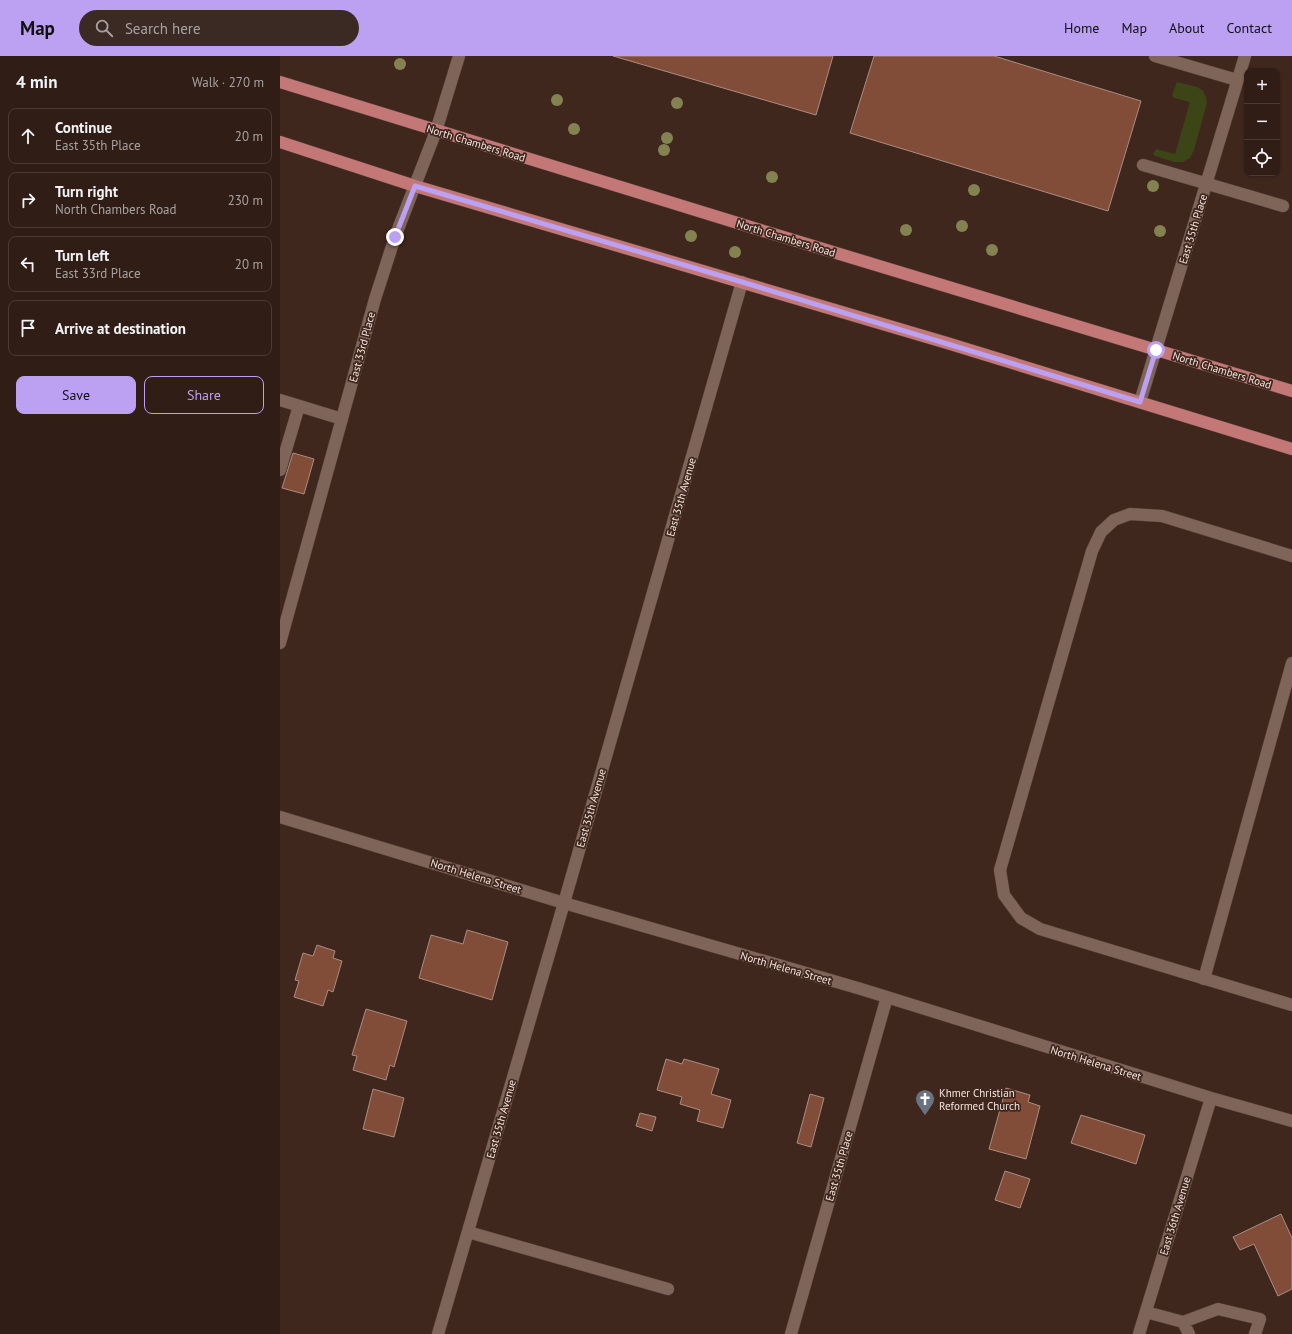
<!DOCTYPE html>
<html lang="en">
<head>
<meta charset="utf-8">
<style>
  :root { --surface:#2f1d16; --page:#3b2a23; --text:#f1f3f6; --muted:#a7a2a1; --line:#4a3b35; --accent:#bca0f2 }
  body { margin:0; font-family:"PT Sans",sans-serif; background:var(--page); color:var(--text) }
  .controls { position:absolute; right:12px; top:12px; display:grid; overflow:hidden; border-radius:8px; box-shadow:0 1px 3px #0004 }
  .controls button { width:36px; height:36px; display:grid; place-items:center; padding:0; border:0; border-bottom:1px solid var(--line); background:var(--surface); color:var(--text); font:20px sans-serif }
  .stop { position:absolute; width:12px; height:12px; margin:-9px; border:3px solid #bca0f2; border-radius:50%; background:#fff }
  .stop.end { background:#bca0f2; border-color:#fff; box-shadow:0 1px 4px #0008 }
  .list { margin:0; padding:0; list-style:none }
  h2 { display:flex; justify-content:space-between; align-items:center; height:52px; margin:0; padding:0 16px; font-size:17px }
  h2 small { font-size:13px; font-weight:400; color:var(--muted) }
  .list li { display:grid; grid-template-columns:26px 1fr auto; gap:12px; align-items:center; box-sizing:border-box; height:56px; margin:0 8px 8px; padding:0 8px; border:1px solid var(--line); border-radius:8px }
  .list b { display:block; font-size:15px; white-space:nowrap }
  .list p { margin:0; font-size:13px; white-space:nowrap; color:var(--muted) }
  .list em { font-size:13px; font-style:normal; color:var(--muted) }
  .actions { display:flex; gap:8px; padding:12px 16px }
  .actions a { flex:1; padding:9px 0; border:1px solid var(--accent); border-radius:8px; text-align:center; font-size:14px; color:var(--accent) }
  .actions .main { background:var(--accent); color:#111 }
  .icon { flex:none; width:22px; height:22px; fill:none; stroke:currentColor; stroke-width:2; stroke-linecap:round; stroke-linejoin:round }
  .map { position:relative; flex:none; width:1012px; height:1278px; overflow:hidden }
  header { display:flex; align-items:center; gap:24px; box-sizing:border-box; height:56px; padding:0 20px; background:var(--accent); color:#111 }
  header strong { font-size:19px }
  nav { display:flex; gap:22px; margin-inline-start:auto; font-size:14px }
  .search { width:280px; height:36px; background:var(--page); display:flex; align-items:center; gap:10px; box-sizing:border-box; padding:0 14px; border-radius:22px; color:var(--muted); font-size:15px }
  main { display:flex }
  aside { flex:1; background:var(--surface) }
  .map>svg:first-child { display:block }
</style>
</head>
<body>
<header>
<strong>Map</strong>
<div class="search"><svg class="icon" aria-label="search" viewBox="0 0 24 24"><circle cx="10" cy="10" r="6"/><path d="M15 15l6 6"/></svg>Search here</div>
<nav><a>Home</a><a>Map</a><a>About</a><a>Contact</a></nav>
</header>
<main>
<aside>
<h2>4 min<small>Walk · 270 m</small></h2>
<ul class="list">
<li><svg class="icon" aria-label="ahead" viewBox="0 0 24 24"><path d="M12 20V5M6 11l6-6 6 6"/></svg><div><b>Continue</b><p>East 35th Place</p></div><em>20 m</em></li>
<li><svg class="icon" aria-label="right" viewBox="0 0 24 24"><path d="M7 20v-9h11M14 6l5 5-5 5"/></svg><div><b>Turn right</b><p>North Chambers Road</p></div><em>230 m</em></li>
<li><svg class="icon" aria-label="left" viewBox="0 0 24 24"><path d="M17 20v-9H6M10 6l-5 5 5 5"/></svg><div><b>Turn left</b><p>East 33rd Place</p></div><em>20 m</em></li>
<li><svg class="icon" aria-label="arrive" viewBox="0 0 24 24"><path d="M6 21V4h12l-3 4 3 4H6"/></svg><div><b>Arrive at destination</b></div></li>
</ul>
<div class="actions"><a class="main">Save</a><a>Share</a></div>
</aside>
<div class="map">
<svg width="1012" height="1278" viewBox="0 0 1012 1278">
  <rect width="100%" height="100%" fill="#3f271e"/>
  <path fill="#3c4516" d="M897,26L917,31L923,35L926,41L927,47L914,94L910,102L903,106H894L875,100L873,98L876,93L895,98L910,46L894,42L892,39Z"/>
  <path fill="#824d38" stroke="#aa8d82" d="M333,0H553L536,59Z
    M594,0H714L861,45L828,155L570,77Z
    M13,397L34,403L24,438L2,432Z
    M187,874L228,886L212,944L139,922L151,879L183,888Z
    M37,889L55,895L53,902L62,905L53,936L48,934L43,950L14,941L19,925L15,924L23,897L33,900Z
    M86,953L127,965L114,1011L110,1009L106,1024L73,1014L77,1000L72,999Z
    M386,1003L402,1008L404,1003L439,1013L431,1038L451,1044L443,1072L417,1065L420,1054L400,1048L402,1041L377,1034Z
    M726,1032L750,1039L748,1046L760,1050L746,1103L709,1093Z
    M93,1033L124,1042L114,1081L83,1073Z
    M530,1038L544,1042L531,1091L517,1087Z
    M360,1057L376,1061L372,1075L356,1070Z
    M801,1059L865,1079L856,1108L791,1087Z
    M725,1115L750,1123L740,1152L715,1144Z
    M1001,1158L1012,1182V1233L998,1240L974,1188L960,1194L953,1181Z"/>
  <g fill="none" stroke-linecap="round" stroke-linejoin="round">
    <defs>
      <path id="minor" d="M875,0L957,24
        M863,109L1003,150
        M0,344L62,363
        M860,346L965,0
        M0,414L19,350
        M1012,500L882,460L850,458L834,464L821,476L812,495L720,814L724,839L741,862L760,873L1012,949
        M0,587L95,243L115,181L156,75L179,0
        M0,761L284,847L581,933L931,1042L1012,1065
        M924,923L1012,607
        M188,1176L388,1233
        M866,1256L903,1266L938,1253L980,1263L975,1278
        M903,1266L909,1278
        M158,1278L284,847L462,226
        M511,1278L607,941
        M859,1278L931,1042"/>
      <path id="major" d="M0,26L477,173L1012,335
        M0,86L135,130L667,287L1012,393"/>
    </defs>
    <use href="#minor" stroke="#57433b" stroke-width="13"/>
    <use href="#major" stroke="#57433b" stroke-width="13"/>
    <use href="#minor" stroke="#7f6459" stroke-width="12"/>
    <use href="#major" stroke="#c37777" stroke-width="12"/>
  </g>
  <g fill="#838251">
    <circle cx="120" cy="8" r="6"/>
    <circle cx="277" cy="44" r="6"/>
    <circle cx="397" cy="47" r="6"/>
    <circle cx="294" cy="73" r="6"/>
    <circle cx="387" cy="82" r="6"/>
    <circle cx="384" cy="94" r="6"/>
    <circle cx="492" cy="121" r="6"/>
    <circle cx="873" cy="130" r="6"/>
    <circle cx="694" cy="134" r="6"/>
    <circle cx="682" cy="170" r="6"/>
    <circle cx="626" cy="174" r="6"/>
    <circle cx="880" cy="175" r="6"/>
    <circle cx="411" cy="180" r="6"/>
    <circle cx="712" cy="194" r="6"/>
    <circle cx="455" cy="196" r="6"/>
  </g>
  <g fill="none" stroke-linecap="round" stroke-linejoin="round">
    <path stroke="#bca0f2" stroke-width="5" d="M115,181L135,130L462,226L860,346L876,294"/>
  </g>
  <defs>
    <symbol id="church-pin" viewBox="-11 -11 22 30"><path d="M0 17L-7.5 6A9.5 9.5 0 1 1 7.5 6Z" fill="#6b7280" stroke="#3f271e"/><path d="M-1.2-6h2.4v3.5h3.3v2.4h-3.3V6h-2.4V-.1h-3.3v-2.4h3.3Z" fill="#fff"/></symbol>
  </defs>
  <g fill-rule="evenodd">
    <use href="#church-pin" x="634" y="1032" width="22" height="30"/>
  </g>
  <g text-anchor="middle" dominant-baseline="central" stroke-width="3.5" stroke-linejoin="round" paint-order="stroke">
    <g font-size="11" fill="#f4e4de" stroke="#3f271e">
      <text transform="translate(196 87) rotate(17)">North Chambers Road</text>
      <text transform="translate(913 173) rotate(-73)">East 35th Place</text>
      <text transform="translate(506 182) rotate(17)">North Chambers Road</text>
      <text transform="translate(82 291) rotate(-75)">East 33rd Place</text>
      <text transform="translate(942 314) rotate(17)">North Chambers Road</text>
      <text transform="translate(401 441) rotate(-74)">East 35th Avenue</text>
      <text transform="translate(311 752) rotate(-74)">East 35th Avenue</text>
      <text transform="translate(196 820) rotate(17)">North Helena Street</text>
      <text transform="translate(506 912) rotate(16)">North Helena Street</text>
      <text transform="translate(816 1007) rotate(17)">North Helena Street</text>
      <text transform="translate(221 1063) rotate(-74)">East 35th Avenue</text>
      <text transform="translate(559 1110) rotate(-74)">East 35th Place</text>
      <text transform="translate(895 1160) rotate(-73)">East 36th Avenue</text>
    </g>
    <g font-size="11" fill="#f4e4de" stroke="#3f271e" text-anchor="start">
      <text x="659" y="1037">Khmer Christian<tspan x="659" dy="13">Reformed Church</tspan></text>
    </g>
  </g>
</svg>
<div class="controls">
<button>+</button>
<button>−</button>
<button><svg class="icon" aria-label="locate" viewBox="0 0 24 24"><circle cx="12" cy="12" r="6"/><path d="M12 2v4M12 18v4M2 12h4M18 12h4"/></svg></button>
</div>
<div class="stop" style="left:876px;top:294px"></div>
<div class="stop end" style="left:115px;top:181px"></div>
</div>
</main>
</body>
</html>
